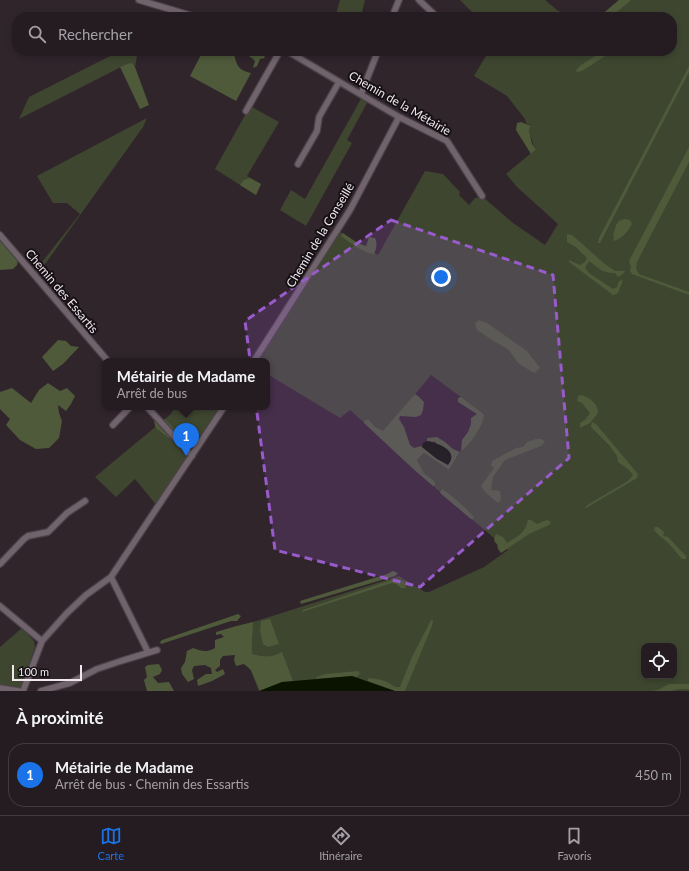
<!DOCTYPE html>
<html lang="fr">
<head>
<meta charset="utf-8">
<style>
  :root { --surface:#251c21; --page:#2d252a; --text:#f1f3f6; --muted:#a3a1a5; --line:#423a3f; --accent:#1a73e8 }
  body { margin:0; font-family:Lato,sans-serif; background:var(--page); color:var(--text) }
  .controls { position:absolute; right:12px; bottom:12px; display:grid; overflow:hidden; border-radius:8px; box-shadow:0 2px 6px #0003 }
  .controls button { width:36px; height:36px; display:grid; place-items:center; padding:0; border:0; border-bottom:1px solid var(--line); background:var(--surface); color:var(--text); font:20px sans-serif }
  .scale { position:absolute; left:12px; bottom:10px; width:70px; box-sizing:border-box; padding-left:4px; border:2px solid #f0e8ed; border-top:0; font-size:11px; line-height:14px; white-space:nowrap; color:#f0e8ed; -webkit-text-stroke:3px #151013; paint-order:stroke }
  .you { position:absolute; left:441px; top:277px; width:14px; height:14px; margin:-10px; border:3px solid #fff; border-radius:50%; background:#1a73e8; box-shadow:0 0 0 6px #1a73e833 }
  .badge { display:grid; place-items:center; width:26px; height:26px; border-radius:50%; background:var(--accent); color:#fff; font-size:13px; font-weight:700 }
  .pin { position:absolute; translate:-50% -33px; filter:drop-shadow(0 1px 2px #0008) }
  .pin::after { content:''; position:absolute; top:21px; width:14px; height:12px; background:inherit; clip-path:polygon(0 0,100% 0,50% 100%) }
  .popup { position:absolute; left:102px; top:358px; width:168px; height:52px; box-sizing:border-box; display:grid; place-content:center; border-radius:8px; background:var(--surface); filter:drop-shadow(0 1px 3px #0005); font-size:13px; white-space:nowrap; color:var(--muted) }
  .popup b { font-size:15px; color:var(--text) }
  .popup::after { content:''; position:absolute; left:50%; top:100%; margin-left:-8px; border:8px solid transparent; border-top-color:var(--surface) }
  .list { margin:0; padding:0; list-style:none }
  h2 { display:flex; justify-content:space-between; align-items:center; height:52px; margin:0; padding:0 16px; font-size:17px }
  h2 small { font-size:13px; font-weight:400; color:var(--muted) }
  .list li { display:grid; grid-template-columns:26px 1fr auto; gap:12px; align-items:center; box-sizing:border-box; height:64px; margin:0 8px 8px; padding:0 8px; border:1px solid var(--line); border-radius:16px }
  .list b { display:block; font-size:15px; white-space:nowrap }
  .list p { margin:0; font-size:13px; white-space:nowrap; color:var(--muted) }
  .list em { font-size:13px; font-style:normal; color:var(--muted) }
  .icon { flex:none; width:22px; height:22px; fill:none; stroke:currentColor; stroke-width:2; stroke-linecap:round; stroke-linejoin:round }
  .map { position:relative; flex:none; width:689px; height:691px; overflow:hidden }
  .search { position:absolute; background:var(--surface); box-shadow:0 2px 6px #0003; left:12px; right:12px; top:12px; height:44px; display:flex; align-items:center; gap:10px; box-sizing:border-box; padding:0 14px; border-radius:16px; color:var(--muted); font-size:15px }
  .sheet { height:124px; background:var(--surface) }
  nav { display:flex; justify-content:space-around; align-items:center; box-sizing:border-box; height:56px; border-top:1px solid var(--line); background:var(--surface); font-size:11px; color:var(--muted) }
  nav a { display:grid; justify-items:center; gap:2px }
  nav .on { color:var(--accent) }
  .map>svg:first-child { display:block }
</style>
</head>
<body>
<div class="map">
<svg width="689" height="691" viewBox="0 0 689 691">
  <rect width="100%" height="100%" fill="#31252c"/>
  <path fill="#3e4630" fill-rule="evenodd" d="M340,0H365L361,17H335Z
    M460,0H545L557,10L568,17H477Z
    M619,0H689V691H259L233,627L253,622L399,576L425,592H429L484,567L508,550L411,467L424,453L449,470L484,414L431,375L380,437L350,410L340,418L267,374V361H257L337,230L378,255L425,171L443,174L460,192L459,195L469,205L475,198L483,197L513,223L545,245L558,224L517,187L506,174L536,149L533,144L529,130L531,126L526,123L525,119L507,96L474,76L489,51H672V17H599ZM644,646H674V676H644Z
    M120,51H138L135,67L133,64L123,66L19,119L29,97Z
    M362,97L368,101L347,140L352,143L306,226L280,210L291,190L305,199Z
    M250,106L279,122L247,176L261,184L256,195L215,169Z
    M147,118L143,127L38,274L35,271L80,214L67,203H53L37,176Z
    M175,407H224L158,507L135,479L116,497L95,477L171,414Z
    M22,628L34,641L35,647L20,691H0V647Z"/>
  <path fill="#4e5a3a" d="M619,0H631L611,17H599Z
    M203,51H262L265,58L260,59L257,66L253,68L255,61C249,55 242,51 234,54C237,67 239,70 251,73L236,101L190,76Z
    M603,51H613L582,71L577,72L576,70L581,65Z
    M130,63L133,64L135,67L149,105L140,109L120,67Z
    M689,66V72L600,243H598L599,238Z
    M521,122L531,126L529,130L532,144L536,149L531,154L516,130L517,123Z
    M689,147V162L637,262L636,269L639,274L689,292V295L632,274L630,271L631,267L629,261Z
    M250,178L261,184L256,195L240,185L244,180Z
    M624,219L630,220L632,224C628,232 622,239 613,241L614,237L613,235L616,225L619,221Z
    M343,233L357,243L366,246L369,237L375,238C378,244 376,249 374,254C362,253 350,242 341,236Z
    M567,234L572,235L605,264L615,271H625L623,274L618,277L615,273C608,273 603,272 598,268C594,266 593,263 589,261L585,268L589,273L613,289L617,287L619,281L623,280L618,293L613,295L569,262V260L580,265L585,262L587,258L576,247L567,242Z
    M0,235L8,240L19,253L17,265L13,269L0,270Z
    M479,320L487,323L527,351L540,368L534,373L518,363L509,350L492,340L477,330L475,323Z
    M58,340L66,341L71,346L79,347L63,364L53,371L42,357Z
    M48,383L60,391L67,388L75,396L71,404L66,411L58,405L59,413L62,421L59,438L49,448L36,449L20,440L6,425L10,419L0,409V392L12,388L31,403L39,390Z
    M415,394L418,396L424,402L423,410L421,415L416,417L400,416L399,419L404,427L410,445L414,448L421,446L437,459L436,442L427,441V438L437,437L445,442L453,449L460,452L449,470L424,453L417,460L424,473L435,482V485L433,486C409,466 387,444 364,423L365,420H369L375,427L383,431Z
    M582,395C591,399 598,403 598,413L590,423L580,428V423L585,420L590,413L582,403L577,401L578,396Z
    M461,397L484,414C485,423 469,447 461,451L462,440L468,432L471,424V418L477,414L458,402V398Z
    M156,417L162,422L165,419L188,444L189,447L186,450L177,440H172L157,429L155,426L154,420Z
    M592,422L596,424L638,474L637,478L586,508L585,507L589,504L628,481L633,475L629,470L618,462L617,456L609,445L591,427Z
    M536,439H542L545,442L541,446L505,460L493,477L491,490L500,491L501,500L498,503L486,493L481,486L494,468L491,465L492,461L516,448L523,447L527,442Z
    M442,489C454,497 464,506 474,517L473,519H471L440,493Z
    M528,520H531L537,524L547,520L551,522L549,525L529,534L501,553L498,549L497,544C493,541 494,539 496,534L503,537L507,543C518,536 525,534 528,520Z
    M655,527H658L664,532L663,536L668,537L686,556V559H682C677,553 672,547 666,541C661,537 658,535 654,530Z
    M393,571L398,573L395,576L301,604L300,601L387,574Z
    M394,579H398L404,582L406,588H401L396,584L392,583L302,612L303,610Z
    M238,614L241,616L237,621H231L161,644L160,642L162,640Z
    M270,619L279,644L268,647L263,644L260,631L261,621Z
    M431,620H433L432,626L405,691H395L368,681V678C378,679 386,680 395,687H400L412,657Z
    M253,622C253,633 251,643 252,654C264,657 271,658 282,652L293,681L282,682L260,691L251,670L244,664L236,666L234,660L235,655L223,656L220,660V666L215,670L217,672L223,669L225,674L212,681L198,686L197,680L206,674H212L211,668L205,665L194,666L192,670L194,679L188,682L182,674L181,668L185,662L187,651L193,648C202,651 206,653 215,648V640L224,637L221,634L216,635V632L233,627Z
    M159,664L162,670L160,674L153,677L158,683L169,682L174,691H147L144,680L147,677L145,667L148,665Z
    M358,671L360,674L356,677L352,676L316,679L317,677L325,674Z
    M669,684H689V689H680L671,691H650L658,690Z"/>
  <path fill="#0a1300" d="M427,441C437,443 460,450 448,465L437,459L422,447L423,443Z
    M352,676L395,691H259L282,682Z"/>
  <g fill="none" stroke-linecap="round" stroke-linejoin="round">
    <defs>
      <path id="minor" d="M139,0L196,17
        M419,0L437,17
        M392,17L399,0
        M287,51L399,117L447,141L482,196
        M361,94L378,51
        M246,111L280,51
        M298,164L317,131L319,117L339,82
        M0,235L108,361
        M254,361L350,210L399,117
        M147,407L192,456
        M113,425L130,407
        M0,564L24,539L28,536L48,532L67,513L85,501
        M111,577L148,652
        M0,606L42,641
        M0,688L19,691
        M23,691L42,641L67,613L86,595L111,577L224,407
        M41,691L70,683L97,669L121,661L157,650"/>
    </defs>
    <use href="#minor" stroke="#4c4249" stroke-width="8"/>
    <use href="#minor" stroke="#71636c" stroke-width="5.5"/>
  </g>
  <path fill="#985bca" fill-opacity="0.2" stroke="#985bca" stroke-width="3" stroke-dasharray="8 5" stroke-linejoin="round" d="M391,220L553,275L569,458L420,587L275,550L245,321Z"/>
  <g text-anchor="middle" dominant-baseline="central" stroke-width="4" stroke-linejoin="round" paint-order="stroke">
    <g font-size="12" fill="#f0e8ed" stroke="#151013">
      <text transform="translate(400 103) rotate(30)">Chemin de la Métairie</text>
      <text transform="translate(320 235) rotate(-59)">Chemin de la Conseillé</text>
      <text transform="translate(62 291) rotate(50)">Chemin des Essartis</text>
    </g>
  </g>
</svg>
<div class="controls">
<button><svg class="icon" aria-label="locate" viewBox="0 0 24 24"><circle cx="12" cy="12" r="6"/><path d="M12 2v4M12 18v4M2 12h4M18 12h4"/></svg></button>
</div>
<div class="scale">100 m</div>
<div class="you"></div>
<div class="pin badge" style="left:186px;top:456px">1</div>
<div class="popup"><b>Métairie de Madame</b>Arrêt de bus</div>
<div class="search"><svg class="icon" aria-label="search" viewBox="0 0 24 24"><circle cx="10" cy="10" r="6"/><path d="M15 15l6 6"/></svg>Rechercher</div>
</div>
<section class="sheet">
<h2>À proximité<small></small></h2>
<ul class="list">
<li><span class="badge">1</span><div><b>Métairie de Madame</b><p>Arrêt de bus · Chemin des Essartis</p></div><em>450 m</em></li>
</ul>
</section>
<nav>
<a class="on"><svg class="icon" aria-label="map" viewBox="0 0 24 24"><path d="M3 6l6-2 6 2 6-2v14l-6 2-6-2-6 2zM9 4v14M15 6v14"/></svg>Carte</a>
<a><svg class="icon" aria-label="directions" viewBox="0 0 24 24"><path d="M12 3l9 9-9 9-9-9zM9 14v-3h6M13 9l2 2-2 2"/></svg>Itinéraire</a>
<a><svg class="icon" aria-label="saved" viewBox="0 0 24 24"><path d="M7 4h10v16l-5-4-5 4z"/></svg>Favoris</a>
</nav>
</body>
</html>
